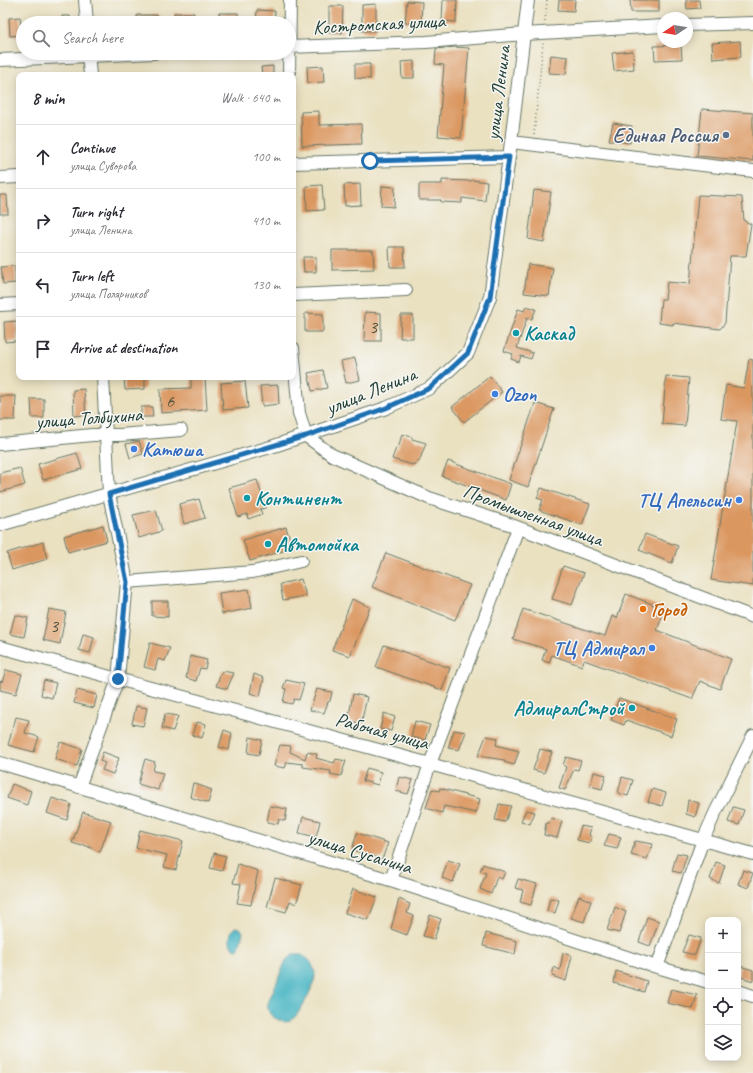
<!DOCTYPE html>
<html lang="en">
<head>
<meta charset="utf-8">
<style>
  :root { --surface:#fff; --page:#f2f2f3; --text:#2b2b33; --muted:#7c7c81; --line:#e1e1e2 }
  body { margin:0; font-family:Caveat,sans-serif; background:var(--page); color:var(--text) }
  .controls { position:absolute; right:12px; bottom:12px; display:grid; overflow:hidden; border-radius:8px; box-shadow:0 2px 10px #0003 }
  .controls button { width:36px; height:36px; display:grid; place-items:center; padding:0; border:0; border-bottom:1px solid var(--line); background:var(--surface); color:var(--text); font:20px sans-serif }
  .compass { position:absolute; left:657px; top:12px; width:36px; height:36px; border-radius:50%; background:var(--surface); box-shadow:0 2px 10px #0003; rotate:258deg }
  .stop { position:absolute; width:12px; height:12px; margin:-9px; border:3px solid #1f6fb2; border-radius:50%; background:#fff }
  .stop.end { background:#1f6fb2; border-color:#fff; box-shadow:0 1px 4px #0008 }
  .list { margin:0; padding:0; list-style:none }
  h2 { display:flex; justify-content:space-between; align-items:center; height:52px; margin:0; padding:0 16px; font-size:17px }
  h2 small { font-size:13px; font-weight:400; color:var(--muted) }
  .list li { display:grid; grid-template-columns:26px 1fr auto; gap:12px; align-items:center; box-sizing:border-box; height:64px; padding:0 16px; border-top:1px solid var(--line) }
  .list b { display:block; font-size:15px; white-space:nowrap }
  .list p { margin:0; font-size:13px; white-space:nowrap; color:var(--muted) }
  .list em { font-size:13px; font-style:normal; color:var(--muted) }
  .icon { flex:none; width:22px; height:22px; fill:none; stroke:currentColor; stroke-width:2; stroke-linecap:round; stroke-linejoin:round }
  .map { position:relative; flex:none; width:753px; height:1073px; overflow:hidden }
  .search { position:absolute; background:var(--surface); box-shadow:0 2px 10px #0003; left:16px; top:16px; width:280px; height:44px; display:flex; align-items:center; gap:10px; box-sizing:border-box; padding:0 14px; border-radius:22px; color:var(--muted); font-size:15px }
  .panel { position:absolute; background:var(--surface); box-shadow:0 2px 10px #0003; left:16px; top:72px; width:280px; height:308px; border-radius:8px }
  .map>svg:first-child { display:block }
</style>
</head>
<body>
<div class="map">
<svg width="753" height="1073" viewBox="0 0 753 1073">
  <rect width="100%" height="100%" fill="#f6f6f2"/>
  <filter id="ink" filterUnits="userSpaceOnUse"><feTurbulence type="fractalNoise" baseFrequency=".025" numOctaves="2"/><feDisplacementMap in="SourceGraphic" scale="8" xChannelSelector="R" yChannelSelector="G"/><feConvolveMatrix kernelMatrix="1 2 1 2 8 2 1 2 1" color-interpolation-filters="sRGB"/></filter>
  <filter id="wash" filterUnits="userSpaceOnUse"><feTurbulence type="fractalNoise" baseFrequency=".012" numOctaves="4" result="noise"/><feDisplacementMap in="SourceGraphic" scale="16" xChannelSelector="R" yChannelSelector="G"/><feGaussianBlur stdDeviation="0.9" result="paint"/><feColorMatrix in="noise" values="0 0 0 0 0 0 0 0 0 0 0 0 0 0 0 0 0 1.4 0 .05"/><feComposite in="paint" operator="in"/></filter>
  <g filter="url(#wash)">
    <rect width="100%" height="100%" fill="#eae1c1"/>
    <path fill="#48b6c4" stroke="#347a7c" d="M235,927L240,928L243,932L239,948L237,949L232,947C228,942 230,931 235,927Z
      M294,954C299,953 304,956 308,959C312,963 315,970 315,976C315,985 298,1018 290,1021C284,1023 280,1021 275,1018C269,1015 267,1009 268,1003L286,960Z"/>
    <g id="blocks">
      <path fill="#db9760" d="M443,0H457L456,22L442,21Z
        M559,0H575L574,11L558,10Z
        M630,0H659V12H631Z
        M686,0H699L700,8L687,9Z
        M407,1L422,2L421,23H405Z
        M376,4V31H362V5Z
        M329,6H343L342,33H329Z
        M257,10L275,11L274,23H256Z
        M174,13H194V23H174Z
        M219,13H238V23H219Z
        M137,15H158V23H137Z
        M62,16H70V23H62Z
        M20,17L22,35L10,36L9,18Z
        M740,41L741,57L713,59L712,43Z
        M681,45L682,59L655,60L654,46Z
        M455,47L469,48L461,138L438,136L444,65L435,64L436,49Z
        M633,51L634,69L614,71L612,53Z
        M551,55L568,57L566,74L549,73Z
        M414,61V78H402L401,62Z
        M355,64H370V79L355,78Z
        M273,66V75H262L261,67Z
        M323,66L324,82L308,83L307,67Z
        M702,109L753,113V161L697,156Z
        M319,111V125L361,124L362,144L302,146L301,112Z
        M613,123L632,126L630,143L609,140Z
        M442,180L471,181L472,180L487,182L485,201L462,198V203L441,202V200H419V184H442Z
        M360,184L361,205L345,206L344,185Z
        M322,185L324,210L307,211L306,186Z
        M382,186L395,187L394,207L381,206Z
        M534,190L551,192L544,242L528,239Z
        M0,195H7L8,214H0Z
        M698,195L742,197L744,221L751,224L746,256H730L725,323L720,329L673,323V325L659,323L661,299H665L667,282L690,284Z
        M389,247H404L405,267H390Z
        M332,250H373L374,269L332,270Z
        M303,257H316V272H304Z
        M528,264L553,268L549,296L524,293Z
        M15,266L16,283L3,284L1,267Z
        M526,306L536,309L532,319L527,318L517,348L533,353L531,359L521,356L519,362L511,359L513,354L504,351L518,309L524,311Z
        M365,312L381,313V341H364Z
        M305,313L323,314V332H305Z
        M401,315H413V338H400Z
        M17,321V341L5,342L4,322Z
        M355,358L360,380L346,383L341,361Z
        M749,359L753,360V586L711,580L737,421L721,419L726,385L744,388Z
        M323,370L327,388L312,391L308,373Z
        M490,376L502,392L464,422L452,407Z
        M666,376L689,378L685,426L662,424Z
        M124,377H145V389L125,390Z
        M191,377H205L207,410L161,413L160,389L191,388Z
        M245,381L248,408L223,410L221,383Z
        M278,385L279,404L262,406L260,386Z
        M84,389L86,415L74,416L73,390Z
        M0,396H16L15,420H0Z
        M31,399H44V418H32Z
        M535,403L554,409L528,487L509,480Z
        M141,407H152L153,417H141Z
        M402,434L412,437V439L426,443L419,462L417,461L416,464H413V465L392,459L396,448L398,449Z
        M139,441L143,454L130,458L126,444Z
        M77,453L82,469L43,480L38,464Z
        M448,461L511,484L506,500L442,476Z
        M20,468L25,485L0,492V473Z
        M257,480L266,508L260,509L262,514L248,519L247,514L238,517L229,488Z
        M541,488L590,504L582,525L539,510L543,500L537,498Z
        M199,499L205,518L184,524L179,504Z
        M156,510L162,531L139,538L133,515Z
        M103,525L107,541L68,552L64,536Z
        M286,527L293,548L250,561L243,540Z
        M645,534L678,546L672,563L639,550Z
        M43,542L47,559L12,570L7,553Z
        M386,553L470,585L455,620L372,587Z
        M563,566L584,573L572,605L552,599Z
        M301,579L306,596L283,600L280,584Z
        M249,589L252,608L222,614L219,593Z
        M626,594L665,609L657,630L731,659L720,689L700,681L692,699L584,660L582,666L552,655L549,663L542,660L546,649L513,639L523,609L605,636L612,616L617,618Z
        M352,599L370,607L350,656L332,650Z
        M152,601H168V617L152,616Z
        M49,609L66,612L60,644L43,640Z
        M15,615L28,618L24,637L10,634Z
        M83,634L94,637L90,653L79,650Z
        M150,643L170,648L165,661L158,659L155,670L144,667Z
        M384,645L450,668L442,690L376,667Z
        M190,656L207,660L205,669L200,668L196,681L186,678Z
        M6,670L22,674L16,694L0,690V681L2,682Z
        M222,671L234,673L227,689L216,686Z
        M254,674L264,678L260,696L250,693Z
        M44,680L56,683L52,698L41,695Z
        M286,680L304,684L299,700L294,699L292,704L283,702L286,689L283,688Z
        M317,689L332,692L330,701L328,702L324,713L310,710Z
        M77,690L97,695L94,708L74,703Z
        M353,694L367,697L361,724L348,720Z
        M619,698L677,719L671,736L626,720L624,725L611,720Z
        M136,706L147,708L143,726L132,724Z
        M384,713L395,717L391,731L380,729Z
        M165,714L178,716L173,731L162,728Z
        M16,717L29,720L25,733L39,737L34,752L8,745Z
        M415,721L430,725L425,740L411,737Z
        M196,722L206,724L202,738L192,735Z
        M224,730L232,733L229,750L219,747Z
        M454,730L466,732L459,750L448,748Z
        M486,736L498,738L496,745L519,751L514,765L504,762V760L478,756Z
        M250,737L262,740L259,755L248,753Z
        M60,742L82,749L77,766L55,759Z
        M280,745L291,746L290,752L305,759L307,752L317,754L316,758L334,763L336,759L346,761L341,776L330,774L331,771L303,767V764L287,762L285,768L274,766Z
        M540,749L552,752L544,773L533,770Z
        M103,752L119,758L113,774L102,770L105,763L100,761Z
        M566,757L581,761L578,770L574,769L565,790L559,788L566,767L563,765Z
        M145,759L155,762L153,771L163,773L158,790L138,784Z
        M367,768L381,772L378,785L363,781Z
        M594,772L606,775L602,789L590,786Z
        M399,777L413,780L408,794L396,791Z
        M622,777L633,780L628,796L618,793Z
        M193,783L212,790L208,803L190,797Z
        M12,784L31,791L27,805L7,798Z
        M440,788L480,799L476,813L444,806L442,813L426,808L432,789L439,791Z
        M652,789L666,793L662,806L648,802Z
        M52,798L71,804L67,820L47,813Z
        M688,800L699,803L695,817L686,814Z
        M499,804L511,806L505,822L495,820Z
        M270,806L287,809L285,821L279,819L278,824L267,822Z
        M733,807L744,810L739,825L728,822Z
        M526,810L535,812L530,824L521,821Z
        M83,812L111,821L100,852L82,844V846L72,843Z
        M303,817L320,821L316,837L299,833Z
        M551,818L562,821L557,838L544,835L546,823H549Z
        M581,826L591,828L589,835L592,837L589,843L577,840Z
        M140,830L183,841L176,870L164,867L167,855L136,848Z
        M357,833L388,843L382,859L352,850Z
        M609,834L621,837L617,849L604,846Z
        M635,841L653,844L647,859L631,855Z
        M214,853L226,856L222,871L210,868Z
        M677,853L687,855L681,873L672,871Z
        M448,860L460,864L453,882L442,878Z
        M716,862L725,865L719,883L710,879Z
        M238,864L258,871L251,905L237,903L241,884L233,883Z
        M483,864L505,872L502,879L497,877L491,894L480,889L486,873L480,871Z
        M743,870L753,873L748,888L738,884Z
        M275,878L302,885L296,904L290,901L286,912L267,907Z
        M518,879L537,884L531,905L520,902L523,890L515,888Z
        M353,889L377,897L368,920L345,913Z
        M579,896L591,901L584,922L571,918Z
        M550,898L559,900L555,913L547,911Z
        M399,899L410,904L407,913L414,916L407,935L391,929Z
        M615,907L626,912L619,933L607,930Z
        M430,915L441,919L434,939L423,936Z
        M647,917L659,921L650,946L639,942Z
        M486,933L517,941L515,954L483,946Z
        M689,935L701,938L695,955L682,952Z
        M563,953L572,956L566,981L552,976L554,967L560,970Z
        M740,966L753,970V981L738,976Z
        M616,971L647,981L644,992L614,983Z
        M671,989L697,995L693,1009L667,1003Z"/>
    </g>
  </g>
  <g filter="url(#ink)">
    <use href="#blocks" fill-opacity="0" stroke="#667665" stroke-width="1"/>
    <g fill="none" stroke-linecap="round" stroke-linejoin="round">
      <defs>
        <path id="minor" d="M85,0L87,23
          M687,25L753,23
          M289,47L426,42L524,34L663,26
          M88,53L90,75
          M0,60L154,53
          M289,75L290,0
          M511,142L753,171
          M293,163L509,157
          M0,178L19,177
          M293,295L406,290
          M0,305L19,304
          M293,348L299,413L306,436L332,455L429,498L509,524L753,617
          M0,444L92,435H120L181,430
          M0,525L274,446L386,408L430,388L468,353L490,297L511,142L528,0
          M127,582L253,572L301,561
          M0,647L430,764L753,854
          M0,763L397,882L657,967L708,982
          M79,787L118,679L127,582L109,494L103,377
          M391,880L430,764L518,528
          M657,967L703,840L715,813L753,736
          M738,991L753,996"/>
      </defs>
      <use href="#minor" stroke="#667665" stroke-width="14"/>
      <path stroke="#667665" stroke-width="1.5" stroke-dasharray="1 3" stroke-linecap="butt" d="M545,21L547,0
        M534,135L543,43"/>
      <use href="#minor" stroke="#fff" stroke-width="12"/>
    </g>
  </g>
  <g fill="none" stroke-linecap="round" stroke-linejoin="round" filter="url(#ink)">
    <path stroke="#1f6fb2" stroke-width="5" d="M118,679L127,582L109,494L306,436L386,408L430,388L468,353L490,297L509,157L370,161"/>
  </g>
  <circle fill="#5c6f8a" stroke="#f6f6f2" stroke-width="1.5" cx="726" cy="135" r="4"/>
  <g fill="#0f9aa8" stroke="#f6f6f2" stroke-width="1.5">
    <circle cx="516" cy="333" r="4"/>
    <circle cx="247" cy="498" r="4"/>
    <circle cx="268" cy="544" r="4"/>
    <circle cx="632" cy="708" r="4"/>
  </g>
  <g fill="#3f7fe0" stroke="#f6f6f2" stroke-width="1.5">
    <circle cx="495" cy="394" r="4"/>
    <circle cx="134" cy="449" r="4"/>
    <circle cx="739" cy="500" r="4"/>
    <circle cx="652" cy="648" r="4"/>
  </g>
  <circle fill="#e8710a" stroke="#f6f6f2" stroke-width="1.5" cx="643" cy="609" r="4"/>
  <g text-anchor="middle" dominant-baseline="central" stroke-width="3" stroke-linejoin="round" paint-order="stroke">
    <g font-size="18" fill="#4e543f">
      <text x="373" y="327">3</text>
      <text x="170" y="401">6</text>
      <text x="54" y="626">3</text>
    </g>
    <g font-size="20" fill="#1f3d34" stroke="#f6f6f2">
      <text transform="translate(379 24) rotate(-3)">Костромская улица</text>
      <text transform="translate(498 93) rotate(-83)">улица Ленина</text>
      <text transform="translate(371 391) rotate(-22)">улица Ленина</text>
      <text transform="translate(89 418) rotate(-4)">улица Толбухина</text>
      <text transform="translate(533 515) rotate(20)">Промышленная улица</text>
      <text transform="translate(382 731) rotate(15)">Рабочая улица</text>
      <text transform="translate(360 852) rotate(17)">улица Сусанина</text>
    </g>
    <g font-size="20" font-weight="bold" fill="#4e5e75" stroke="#f6f6f2" text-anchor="end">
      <text x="718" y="135">Единая Россия</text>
    </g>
    <g font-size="20" font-weight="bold" fill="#0d838f" stroke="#f6f6f2" text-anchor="start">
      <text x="524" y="333">Каскад</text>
      <text x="255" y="498">Континент</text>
      <text x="276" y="544">Автомойка</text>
      <text x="624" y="708" text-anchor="end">АдмиралСтрой</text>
    </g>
    <g font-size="20" font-weight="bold" fill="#366cbe" stroke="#f6f6f2" text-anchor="start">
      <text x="503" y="394">Ozon</text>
      <text x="142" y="449">Катюша</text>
      <text x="731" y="500" text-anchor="end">ТЦ Апельсин</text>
      <text x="644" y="648" text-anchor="end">ТЦ Адмирал</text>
    </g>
    <g font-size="20" font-weight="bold" fill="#c56008" stroke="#f6f6f2" text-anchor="start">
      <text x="651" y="609">Город</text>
    </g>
  </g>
</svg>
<div class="controls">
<button>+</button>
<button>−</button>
<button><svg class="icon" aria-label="locate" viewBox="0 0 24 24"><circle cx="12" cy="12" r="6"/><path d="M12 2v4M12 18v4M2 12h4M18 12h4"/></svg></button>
<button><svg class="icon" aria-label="layers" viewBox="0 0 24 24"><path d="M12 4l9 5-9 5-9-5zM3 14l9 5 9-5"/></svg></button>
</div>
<svg class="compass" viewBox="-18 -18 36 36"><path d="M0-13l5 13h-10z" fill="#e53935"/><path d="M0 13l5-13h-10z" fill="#7c7c81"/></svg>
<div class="stop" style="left:370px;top:161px"></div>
<div class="stop end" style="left:118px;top:679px"></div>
<div class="search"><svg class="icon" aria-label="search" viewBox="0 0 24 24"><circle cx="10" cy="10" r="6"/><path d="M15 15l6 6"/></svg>Search here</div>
<section class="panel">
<h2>8 min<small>Walk · 640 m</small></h2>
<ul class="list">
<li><svg class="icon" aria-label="ahead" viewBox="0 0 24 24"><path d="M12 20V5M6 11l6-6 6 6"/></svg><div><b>Continue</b><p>улица Суворова</p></div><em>100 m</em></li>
<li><svg class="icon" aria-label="right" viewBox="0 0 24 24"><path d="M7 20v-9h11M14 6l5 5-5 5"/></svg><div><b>Turn right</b><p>улица Ленина</p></div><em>410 m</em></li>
<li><svg class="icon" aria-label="left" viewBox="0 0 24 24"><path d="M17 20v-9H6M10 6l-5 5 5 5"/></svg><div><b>Turn left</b><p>улица Полярников</p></div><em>130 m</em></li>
<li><svg class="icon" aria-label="arrive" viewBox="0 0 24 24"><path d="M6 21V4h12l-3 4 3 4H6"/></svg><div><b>Arrive at destination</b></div></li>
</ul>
</section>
</div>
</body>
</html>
